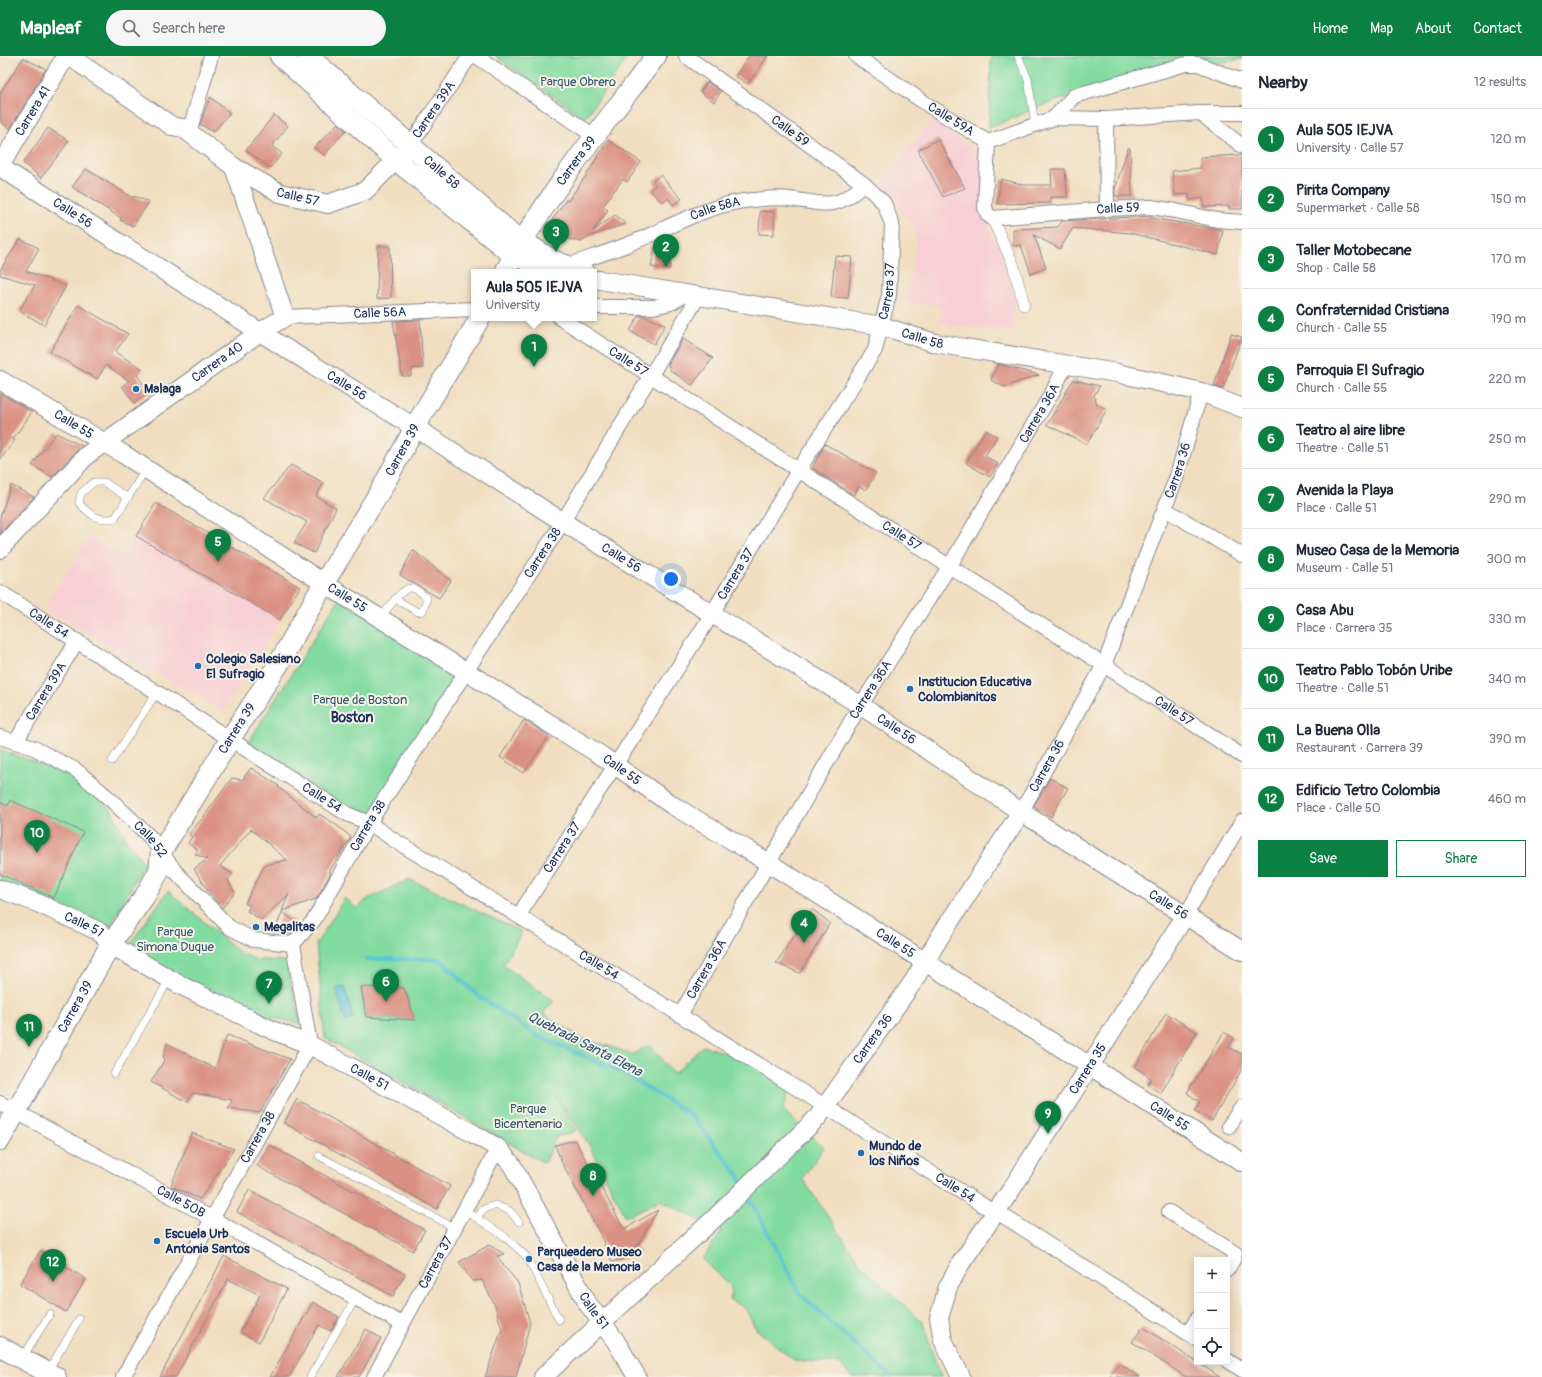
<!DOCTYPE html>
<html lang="en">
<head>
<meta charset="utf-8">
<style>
  :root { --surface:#fff; --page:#f6f6f7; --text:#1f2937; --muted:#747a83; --line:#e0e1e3; --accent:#0b8043 }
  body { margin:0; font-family:Pangolin,sans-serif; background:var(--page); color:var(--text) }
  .controls { position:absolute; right:12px; bottom:12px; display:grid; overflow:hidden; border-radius:0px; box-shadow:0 2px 10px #0003 }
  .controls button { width:36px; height:36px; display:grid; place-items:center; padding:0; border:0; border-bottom:1px solid var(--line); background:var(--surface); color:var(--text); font:20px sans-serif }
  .you { position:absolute; left:671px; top:523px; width:14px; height:14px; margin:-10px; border:3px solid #fff; border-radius:50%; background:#1a73e8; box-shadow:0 0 0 6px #1a73e833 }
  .badge { display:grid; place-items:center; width:26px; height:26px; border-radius:50%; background:var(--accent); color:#fff; font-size:13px; font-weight:700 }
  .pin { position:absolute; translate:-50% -33px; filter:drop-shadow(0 1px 2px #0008) }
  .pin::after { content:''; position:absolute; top:21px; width:14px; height:12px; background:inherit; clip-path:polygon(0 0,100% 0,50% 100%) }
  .popup { position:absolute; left:471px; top:213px; width:126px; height:52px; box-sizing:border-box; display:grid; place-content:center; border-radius:0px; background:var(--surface); filter:drop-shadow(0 1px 3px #0005); font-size:13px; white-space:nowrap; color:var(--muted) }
  .popup b { font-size:15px; color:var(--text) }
  .popup::after { content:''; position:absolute; left:50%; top:100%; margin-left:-8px; border:8px solid transparent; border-top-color:var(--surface) }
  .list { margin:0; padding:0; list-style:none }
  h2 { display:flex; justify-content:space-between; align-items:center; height:52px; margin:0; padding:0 16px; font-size:17px }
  h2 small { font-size:13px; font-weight:400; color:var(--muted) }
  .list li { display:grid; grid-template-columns:26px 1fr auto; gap:12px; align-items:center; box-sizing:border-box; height:60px; padding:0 16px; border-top:1px solid var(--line) }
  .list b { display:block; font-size:15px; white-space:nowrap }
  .list p { margin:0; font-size:13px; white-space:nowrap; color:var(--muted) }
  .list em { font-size:13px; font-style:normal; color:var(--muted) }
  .actions { display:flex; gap:8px; padding:12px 16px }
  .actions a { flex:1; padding:9px 0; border:1px solid var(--accent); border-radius:0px; text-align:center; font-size:14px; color:var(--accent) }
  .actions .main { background:var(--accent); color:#fff }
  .icon { flex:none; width:22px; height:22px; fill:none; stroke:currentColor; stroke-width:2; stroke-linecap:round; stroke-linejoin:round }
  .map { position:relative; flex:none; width:1242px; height:1321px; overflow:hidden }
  header { display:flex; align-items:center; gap:24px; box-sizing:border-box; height:56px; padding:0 20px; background:var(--accent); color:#fff }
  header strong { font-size:19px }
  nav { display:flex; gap:22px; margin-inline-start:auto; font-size:14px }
  .search { width:280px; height:36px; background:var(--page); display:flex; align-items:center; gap:10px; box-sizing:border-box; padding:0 14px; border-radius:22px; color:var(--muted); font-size:15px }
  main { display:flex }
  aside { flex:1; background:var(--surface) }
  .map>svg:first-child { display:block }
</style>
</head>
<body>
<header>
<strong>Mapleaf</strong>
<div class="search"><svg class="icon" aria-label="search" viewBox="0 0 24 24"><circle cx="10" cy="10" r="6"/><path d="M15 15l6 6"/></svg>Search here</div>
<nav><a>Home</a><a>Map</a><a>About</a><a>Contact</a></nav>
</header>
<main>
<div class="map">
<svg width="1242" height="1321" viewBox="0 0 1242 1321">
  <rect width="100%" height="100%" fill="#f7f3e8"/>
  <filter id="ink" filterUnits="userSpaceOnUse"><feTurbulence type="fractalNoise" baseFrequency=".025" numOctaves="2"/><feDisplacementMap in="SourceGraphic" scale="8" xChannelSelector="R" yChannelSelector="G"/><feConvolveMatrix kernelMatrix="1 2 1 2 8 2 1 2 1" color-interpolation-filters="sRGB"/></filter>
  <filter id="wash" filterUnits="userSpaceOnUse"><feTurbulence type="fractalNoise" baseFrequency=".012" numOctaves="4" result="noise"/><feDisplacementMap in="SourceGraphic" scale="16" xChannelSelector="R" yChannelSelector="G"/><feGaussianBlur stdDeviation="0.9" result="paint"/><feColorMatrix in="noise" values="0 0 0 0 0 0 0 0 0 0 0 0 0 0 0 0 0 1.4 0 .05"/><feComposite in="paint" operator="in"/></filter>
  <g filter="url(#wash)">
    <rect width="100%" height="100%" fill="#f1dec0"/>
    <path fill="#f7cfd4" d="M933,63L986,102L991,178L1007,206L1014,227L1015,248L1011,275L939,268L941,250L905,246L917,187L912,169L881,127Z
      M136,480L280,564L223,656L45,552L89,481L123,501Z"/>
    <path fill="#82dba0" stroke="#4e857f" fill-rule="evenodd" d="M495,0H629L585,62Z
      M991,0H1242V3L1193,10L1087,34L1036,52L989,72Z
      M339,543L460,618L368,765L246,690Z
      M0,694L57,714L85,730L111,753L128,787L144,807L110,871L101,870L0,828Z
      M409,823L522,876L503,909L554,945L543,957L581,982L633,998L650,989L674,1018L703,990L795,1017L783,1054L824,1092L802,1122L860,1208L923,1267L938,1315L942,1321H851L840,1308L794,1304L756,1273L745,1252L730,1244L731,1231L703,1203L722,1175L660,1144L626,1161L587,1085L557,1041L576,1075L556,1081L544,1107L325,982L316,888L345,842L357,853L366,844ZM361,931L404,932L415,964L366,961Z
      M168,835L239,896L257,904L287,905L289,921L302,968L247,956L128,891Z"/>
    <path fill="#58c4d2" stroke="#3a7a98" d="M345,931L353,963L345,965L336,933Z"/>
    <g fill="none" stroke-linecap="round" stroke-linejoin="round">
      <path stroke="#58c4d2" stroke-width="4" d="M367,903H440L477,939L538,980L625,1018L691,1059L739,1120L743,1129
        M747,1137L800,1238L891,1321"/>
    </g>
    <g id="blocks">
      <path fill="#da9082" d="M749,0H768L748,28L735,20Z
        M23,2L46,13L10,73L0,65V37Z
        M707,26L721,35L714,46L700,36Z
        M210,41L230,57L213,76L200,68Z
        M274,59L288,70L272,90L282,98L270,112L246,94Z
        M338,67L346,74L324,99L314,92Z
        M48,72L69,85L41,122L23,107Z
        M938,83L965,132L943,141L918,94Z
        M608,84L641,106L627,126L623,123L603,150L608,154L593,175L615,159L626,168L590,180L581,186L543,177L566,144L568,145L587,118Z
        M1128,92H1130L1132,140H1115V133Z
        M1242,99V153H1229V150L1204,151L1203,142L1190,144L1189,138L1175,139L1172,115L1201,112L1200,101Z
        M86,113L133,142L134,140L149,146L133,170L120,164L121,162L72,131Z
        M1051,113H1065L1067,141H1050V147L997,148L1001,123L1025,129H1052Z
        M660,119L682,143L673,149L668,142L662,146L650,134L656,129L653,125Z
        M760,155L774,156V179L759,178Z
        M1151,160V162L1223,174L1218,199L1130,177L1073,172L1060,193L1034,179L1046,212L1031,218L1021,189L1013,190V173L1058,171L1062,165Z
        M20,183L39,192L26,215L66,230L44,269L19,255L35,229L0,219V214Z
        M378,190H390L391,242L377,243Z
        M655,191L671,193L670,213L651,211Z
        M835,200L852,201L848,242L831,241Z
        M78,249L128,278L115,296L143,313L137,319L151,340L147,338L134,347L122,330L129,325L106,309L97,323L50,296Z
        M638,260H644L665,269L654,288L630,275Z
        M420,264L423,312L412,313L411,320H402L393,265Z
        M1231,278L1242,281L1223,333L1214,330Z
        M683,283L713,302L692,329L670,314L668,308Z
        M998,308L1039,319L1004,331L991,324Z
        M1073,324L1100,330L1094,339L1097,348L1107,353L1087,388L1047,369Z
        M0,337L32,356L13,383L15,384L0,404Z
        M985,374L997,380L985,400L998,408L990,421L966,407Z
        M56,377L82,390L52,421L32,409Z
        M825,388L876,417L866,434L859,430L854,439L812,412Z
        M291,409L324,427L316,440L336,452L314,497L294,487L307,466L264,442Z
        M11,429L34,441L0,478V461Z
        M156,447L300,531L280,564L136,480Z
        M413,494L451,525L439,542L400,519Z
        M524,664L549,680L524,717L500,701Z
        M251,712L279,730L278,731L317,762L319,758L335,768L351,781L329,816L331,817L316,843L282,855L289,838L261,864L247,855L250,850L245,847L265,809L287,804L251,773L220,810L233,818L228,824L235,837L222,852L209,836L194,813L207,803L195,798L198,794L188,787L192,781L189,778L202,763L232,722L242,724Z
        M1050,722L1068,732L1051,761L1034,750Z
        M10,744L83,776L54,842L0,818V746L8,750Z
        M812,853L830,867L800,917L776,907Z
        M282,856L296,866L288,879L275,875Z
        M361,931L404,932L415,964L366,961Z
        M1166,957L1197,976L1161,1037L1148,1029L1151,1022L1135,1011Z
        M1224,976L1234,982L1228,991L1242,998V1013L1212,1065L1195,1055L1200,1046L1187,1037Z
        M227,979L290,1003L260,1057L228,1052L232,1044L193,1037L187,1046L151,1026L165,1003L163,1001L167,987L215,1013Z
        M297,1043L450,1130L437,1153L284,1067Z
        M192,1077L234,1093L200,1143L171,1130Z
        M575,1084L624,1173L658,1154L636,1192L641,1197L612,1206L599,1176L562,1107L555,1089Z
        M269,1089L425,1174L413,1195L257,1110Z
        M249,1134L405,1218L393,1240L237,1156Z
        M489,1189L504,1198L497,1200L518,1227L530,1267L516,1321H485L502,1273L495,1250L482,1224L472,1225L459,1206Z
        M40,1195L86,1223L66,1256L20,1228Z
        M224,1200L287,1233L259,1286L240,1276L260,1239L228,1223L176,1321H160Z
        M313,1246L339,1261L331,1275L319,1269L289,1321H270Z
        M1143,1271L1197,1306L1220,1321H1186L1132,1286Z
        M366,1273L381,1282L359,1321H338Z
        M1119,1307L1140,1321H1109Z"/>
    </g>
  </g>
  <g filter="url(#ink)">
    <use href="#blocks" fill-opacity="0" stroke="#86868f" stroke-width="1"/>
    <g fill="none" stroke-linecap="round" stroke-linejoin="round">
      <defs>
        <path id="service" d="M1018,0L1028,23L1035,69
          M128,442L104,426H94L81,437L79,447C90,459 98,466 115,462L146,413
          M380,563C386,555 401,532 411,532C417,532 423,539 427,542L423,555L418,556L395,543
          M112,705L157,636
          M114,1018L170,922
          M319,1100L455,1172
          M464,1154L504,1180L527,1201L559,1264
          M476,1162L484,1153L495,1149L510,1155L519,1166
          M23,1301L50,1258
          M48,1315L79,1263
          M310,1321L356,1242"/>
        <path id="pedestrian" d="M992,162L1013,208L1024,249"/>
        <g id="minor">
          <path d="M476,0L594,80"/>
          <path id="s1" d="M856,0L931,51L988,86"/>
          <path d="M1200,57L1242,90"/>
          <path d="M1054,62L1074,40L1186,8H1198L1242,25"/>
          <path d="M1106,63L1107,153"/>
          <path d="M189,77L211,0"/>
          <path id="s2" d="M988,86L985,152L988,159L992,162L1107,153L1151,151L1176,155L1217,164L1242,166"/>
          <path d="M988,86L1054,62L1106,63L1200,57H1242"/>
          <path id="s3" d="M411,88L470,0"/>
          <path id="s4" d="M569,209C589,202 609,196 629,188C669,172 708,148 752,144C764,143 777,141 789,143C824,147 835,156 864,128"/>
          <path d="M594,251H653L671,247L684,239"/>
          <path id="s5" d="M285,261L474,253"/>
          <path id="s6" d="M560,262L1104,609L1242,700"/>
          <path d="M1165,453L1242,499"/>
          <path id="s7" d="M0,536L347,758L369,767L394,784L680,959L984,1150L997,1156L1197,1283"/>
          <path id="s8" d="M0,681L34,692L76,714L111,744L150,781L175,815L229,871L254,884L293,888"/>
          <path id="s9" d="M16,685L77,585"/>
          <path id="s10" d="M1021,756L1104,609L1177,420L1201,336"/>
          <path id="s11" d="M519,859L702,574L798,415L875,294L889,239L892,168L884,147L864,128L686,0"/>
          <path d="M1185,860L1242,765"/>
          <path id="s12" d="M680,959L854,660L949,511L1053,335L1065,310"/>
          <path id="s13" d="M0,1047L213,1163L402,1268"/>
          <path d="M1229,1070L1242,1051"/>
          <path d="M1169,1156L1235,1197L1233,1204L1227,1214"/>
          <path d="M1188,1278L1197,1263"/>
          <path d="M1227,1304L1242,1314"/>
          <path id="s14" d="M123,1321L310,989L293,888L314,864L369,767L476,600L559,472L698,241"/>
          <path id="s15" d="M374,1321L498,1092"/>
        </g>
        <g id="tertiary">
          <path id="s16" d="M69,0L172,70L183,72L234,111L280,137L328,148L365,135L406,94"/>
          <path id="s17" d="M0,110L66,0"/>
          <path id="s18" d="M0,111L282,290L411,369L563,466L860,649L1021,756L1242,895"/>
          <path d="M523,184L553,203L586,216"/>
          <path d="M513,199L549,216"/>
          <path id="s19" d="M594,224H600L882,270L935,287L1117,317L1176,330L1201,336L1242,352"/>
          <path id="s20" d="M0,324L123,398L333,533L602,700L672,749L748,794L1242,1106"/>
          <path id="s21" d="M0,493L87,399L260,276L285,261L234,111"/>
          <path id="s22" d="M0,833L40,848L98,875L120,894L180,929L272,974L310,989L474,1078L498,1092L512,1109L588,1248L615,1284L637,1321"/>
          <path id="s23" d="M543,1321L717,1160L818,1061L913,926L941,879L1021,756"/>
          <path id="s24" d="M961,1321L943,1284L939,1262L948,1231L961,1207L1011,1134L1185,860"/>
        </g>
        <g id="secondary">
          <path d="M280,0L397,105L513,199"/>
          <path id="s25" d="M308,0L512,178L523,184"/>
          <path id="s26" d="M505,216C546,139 603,70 656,0"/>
          <path id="s27" d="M0,1084L112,886L145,840L159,815L161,796L237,672L278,609L324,527L382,432L420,362L480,262"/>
          <path d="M0,1291L56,1321"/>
        </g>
      </defs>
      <use href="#service" stroke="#86868f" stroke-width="8"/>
      <use href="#pedestrian" stroke="#86868f" stroke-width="12"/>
      <use href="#minor" stroke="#86868f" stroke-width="16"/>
      <use href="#tertiary" stroke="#86868f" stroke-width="20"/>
      <use href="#secondary" stroke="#86868f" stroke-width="22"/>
      <use href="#service" stroke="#fff" stroke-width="7"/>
      <use href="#pedestrian" stroke="#fff" stroke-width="11"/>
      <use href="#minor" stroke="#fff" stroke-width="14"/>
      <use href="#tertiary" stroke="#fff" stroke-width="18"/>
      <use href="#secondary" stroke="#fff" stroke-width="20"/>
    </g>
  </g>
  <g fill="#1f6fb2" stroke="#f7f3e8" stroke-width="1.5">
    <circle cx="136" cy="333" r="4"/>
    <circle cx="198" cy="610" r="4"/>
    <circle cx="910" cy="633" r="4"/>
    <circle cx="256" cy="871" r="4"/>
    <circle cx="861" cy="1097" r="4"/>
    <circle cx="157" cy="1185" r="4"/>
    <circle cx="529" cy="1203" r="4"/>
  </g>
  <g text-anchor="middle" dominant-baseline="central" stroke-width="4" stroke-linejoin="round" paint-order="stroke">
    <g font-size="13" fill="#355a6e" stroke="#f7f3e8">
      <text x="578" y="26">Parque Obrero</text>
      <text x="360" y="644">Parque de Boston</text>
      <text x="175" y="876">Parque<tspan x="175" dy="15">Simona Duque</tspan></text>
      <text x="528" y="1053">Parque<tspan x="528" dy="15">Bicentenario</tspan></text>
    </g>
    <g font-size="13" fill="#1b2f5e" stroke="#f7f3e8">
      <text stroke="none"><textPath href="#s3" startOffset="41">Carrera 39A</textPath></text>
      <text stroke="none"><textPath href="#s17" startOffset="64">Carrera 41</textPath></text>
      <text stroke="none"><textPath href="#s1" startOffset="114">Calle 59A</textPath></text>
      <text transform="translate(790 75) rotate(36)">Calle 59</text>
      <text stroke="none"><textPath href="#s26" startOffset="132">Carrera 39</textPath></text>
      <text stroke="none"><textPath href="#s25" startOffset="177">Calle 58</textPath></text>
      <text stroke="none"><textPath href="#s16" startOffset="271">Calle 57</textPath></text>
      <text stroke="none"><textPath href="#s2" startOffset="205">Calle 59</textPath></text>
      <text stroke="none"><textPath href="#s4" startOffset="157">Calle 58A</textPath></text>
      <text stroke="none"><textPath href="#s18" startOffset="86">Calle 56</textPath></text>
      <text stroke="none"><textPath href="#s11" startOffset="728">Carrera 37</textPath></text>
      <text stroke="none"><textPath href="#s5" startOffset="95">Calle 56A</textPath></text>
      <text stroke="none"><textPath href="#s19" startOffset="334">Calle 58</textPath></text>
      <text stroke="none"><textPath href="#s21" startOffset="288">Carrera 40</textPath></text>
      <text stroke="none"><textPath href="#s6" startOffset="81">Calle 57</textPath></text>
      <text stroke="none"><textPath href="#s18" startOffset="410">Calle 56</textPath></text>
      <text stroke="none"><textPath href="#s12" startOffset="701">Carrera 36A</textPath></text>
      <text stroke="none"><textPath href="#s20" startOffset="86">Calle 55</textPath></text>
      <text stroke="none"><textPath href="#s27" startOffset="801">Carrera 39</textPath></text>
      <text stroke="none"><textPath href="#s10" startOffset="377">Carrera 36</textPath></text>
      <text stroke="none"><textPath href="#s6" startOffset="405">Calle 57</textPath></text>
      <text stroke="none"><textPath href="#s14" startOffset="948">Carrera 38</textPath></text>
      <text stroke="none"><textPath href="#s18" startOffset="734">Calle 56</textPath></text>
      <text stroke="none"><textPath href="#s11" startOffset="404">Carrera 37</textPath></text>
      <text stroke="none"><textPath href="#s20" startOffset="410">Calle 55</textPath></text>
      <text stroke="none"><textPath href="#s7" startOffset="58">Calle 54</textPath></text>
      <text stroke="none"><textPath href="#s12" startOffset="377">Carrera 36A</textPath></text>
      <text stroke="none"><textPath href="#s9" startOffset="58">Carrera 39A</textPath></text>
      <text stroke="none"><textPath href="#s6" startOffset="729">Calle 57</textPath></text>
      <text stroke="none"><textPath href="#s27" startOffset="477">Carrera 39</textPath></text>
      <text stroke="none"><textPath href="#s18" startOffset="1058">Calle 56</textPath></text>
      <text stroke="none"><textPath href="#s10" startOffset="53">Carrera 36</textPath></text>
      <text stroke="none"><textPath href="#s20" startOffset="734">Calle 55</textPath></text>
      <text stroke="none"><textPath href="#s7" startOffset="382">Calle 54</textPath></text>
      <text stroke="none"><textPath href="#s14" startOffset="624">Carrera 38</textPath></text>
      <text stroke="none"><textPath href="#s8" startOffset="185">Calle 52</textPath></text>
      <text stroke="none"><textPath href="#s11" startOffset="80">Carrera 37</textPath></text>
      <text stroke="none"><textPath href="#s18" startOffset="1382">Calle 56</textPath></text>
      <text stroke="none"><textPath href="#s22" startOffset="91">Calle 51</textPath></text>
      <text stroke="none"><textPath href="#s20" startOffset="1058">Calle 55</textPath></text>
      <text stroke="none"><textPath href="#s7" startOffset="706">Calle 54</textPath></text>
      <text stroke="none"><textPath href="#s12" startOffset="53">Carrera 36A</textPath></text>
      <text stroke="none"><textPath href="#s27" startOffset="153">Carrera 39</textPath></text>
      <text stroke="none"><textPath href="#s23" startOffset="474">Carrera 36</textPath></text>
      <text stroke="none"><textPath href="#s24" startOffset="355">Carrera 35</textPath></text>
      <text stroke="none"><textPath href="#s22" startOffset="416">Calle 51</textPath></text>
      <text stroke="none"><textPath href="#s20" startOffset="1382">Calle 55</textPath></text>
      <text stroke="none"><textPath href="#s14" startOffset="275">Carrera 38</textPath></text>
      <text stroke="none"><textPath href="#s7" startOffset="1126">Calle 54</textPath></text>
      <text stroke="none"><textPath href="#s13" startOffset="206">Calle 50B</textPath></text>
      <text stroke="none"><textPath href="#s15" startOffset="130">Carrera 37</textPath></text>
      <text stroke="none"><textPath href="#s22" startOffset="752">Calle 51</textPath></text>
    </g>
    <g font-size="13" font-weight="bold" fill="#1b2f5e" stroke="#f7f3e8" text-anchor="start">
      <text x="144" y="333">Malaga</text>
      <text x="206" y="603">Colegio Salesiano<tspan x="206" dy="15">El Sufragio</tspan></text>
      <text x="918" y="626">Institucion Educativa<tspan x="918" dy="15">Colombianitos</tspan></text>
      <text x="264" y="871">Megalitas</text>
      <text x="869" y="1090">Mundo de<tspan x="869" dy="15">los Niños</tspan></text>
      <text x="165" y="1178">Escuela Urb<tspan x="165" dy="15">Antonia Santos</tspan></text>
      <text x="537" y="1196">Parqueadero Museo<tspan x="537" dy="15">Casa de la Memoria</tspan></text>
    </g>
    <g font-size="14" font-weight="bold" fill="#1b2f5e" stroke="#f7f3e8">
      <text x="352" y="661">Boston</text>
    </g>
    <g font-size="14" font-style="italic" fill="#2a547b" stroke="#f7f3e8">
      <text transform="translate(585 988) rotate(27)">Quebrada Santa Elena</text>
    </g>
  </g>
</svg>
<div class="controls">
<button>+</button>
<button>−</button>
<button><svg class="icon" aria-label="locate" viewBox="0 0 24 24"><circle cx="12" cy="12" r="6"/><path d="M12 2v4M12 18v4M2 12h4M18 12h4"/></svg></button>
</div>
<div class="you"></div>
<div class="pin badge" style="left:534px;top:311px">1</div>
<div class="popup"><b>Aula 505 IEJVA</b>University</div>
<div class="pin badge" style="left:666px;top:211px">2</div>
<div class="pin badge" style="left:556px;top:196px">3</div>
<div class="pin badge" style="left:804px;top:887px">4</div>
<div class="pin badge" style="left:218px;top:506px">5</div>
<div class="pin badge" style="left:386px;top:946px">6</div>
<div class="pin badge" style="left:269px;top:948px">7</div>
<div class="pin badge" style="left:593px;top:1140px">8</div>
<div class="pin badge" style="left:1048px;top:1078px">9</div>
<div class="pin badge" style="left:37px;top:797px">10</div>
<div class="pin badge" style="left:29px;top:991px">11</div>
<div class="pin badge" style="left:53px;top:1226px">12</div>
</div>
<aside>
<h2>Nearby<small>12 results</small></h2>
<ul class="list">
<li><span class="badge">1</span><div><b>Aula 505 IEJVA</b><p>University · Calle 57</p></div><em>120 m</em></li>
<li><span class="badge">2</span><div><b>Pirita Company</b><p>Supermarket · Calle 58</p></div><em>150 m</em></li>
<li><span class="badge">3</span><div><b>Taller Motobecane</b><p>Shop · Calle 58</p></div><em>170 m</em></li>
<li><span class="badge">4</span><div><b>Confraternidad Cristiana</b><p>Church · Calle 55</p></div><em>190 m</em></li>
<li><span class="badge">5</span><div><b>Parroquia El Sufragio</b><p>Church · Calle 55</p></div><em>220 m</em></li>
<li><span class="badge">6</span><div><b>Teatro al aire libre</b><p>Theatre · Calle 51</p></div><em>250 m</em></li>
<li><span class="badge">7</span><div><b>Avenida la Playa</b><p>Place · Calle 51</p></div><em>290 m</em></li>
<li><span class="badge">8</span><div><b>Museo Casa de la Memoria</b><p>Museum · Calle 51</p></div><em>300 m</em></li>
<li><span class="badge">9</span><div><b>Casa Abu</b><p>Place · Carrera 35</p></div><em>330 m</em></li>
<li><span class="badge">10</span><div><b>Teatro Pablo Tobón Uribe</b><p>Theatre · Calle 51</p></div><em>340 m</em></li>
<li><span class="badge">11</span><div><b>La Buena Olla</b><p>Restaurant · Carrera 39</p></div><em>390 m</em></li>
<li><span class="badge">12</span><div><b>Edificio Tetro Colombia</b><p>Place · Calle 50</p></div><em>460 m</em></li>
</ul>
<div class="actions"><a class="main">Save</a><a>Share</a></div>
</aside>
</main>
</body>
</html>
